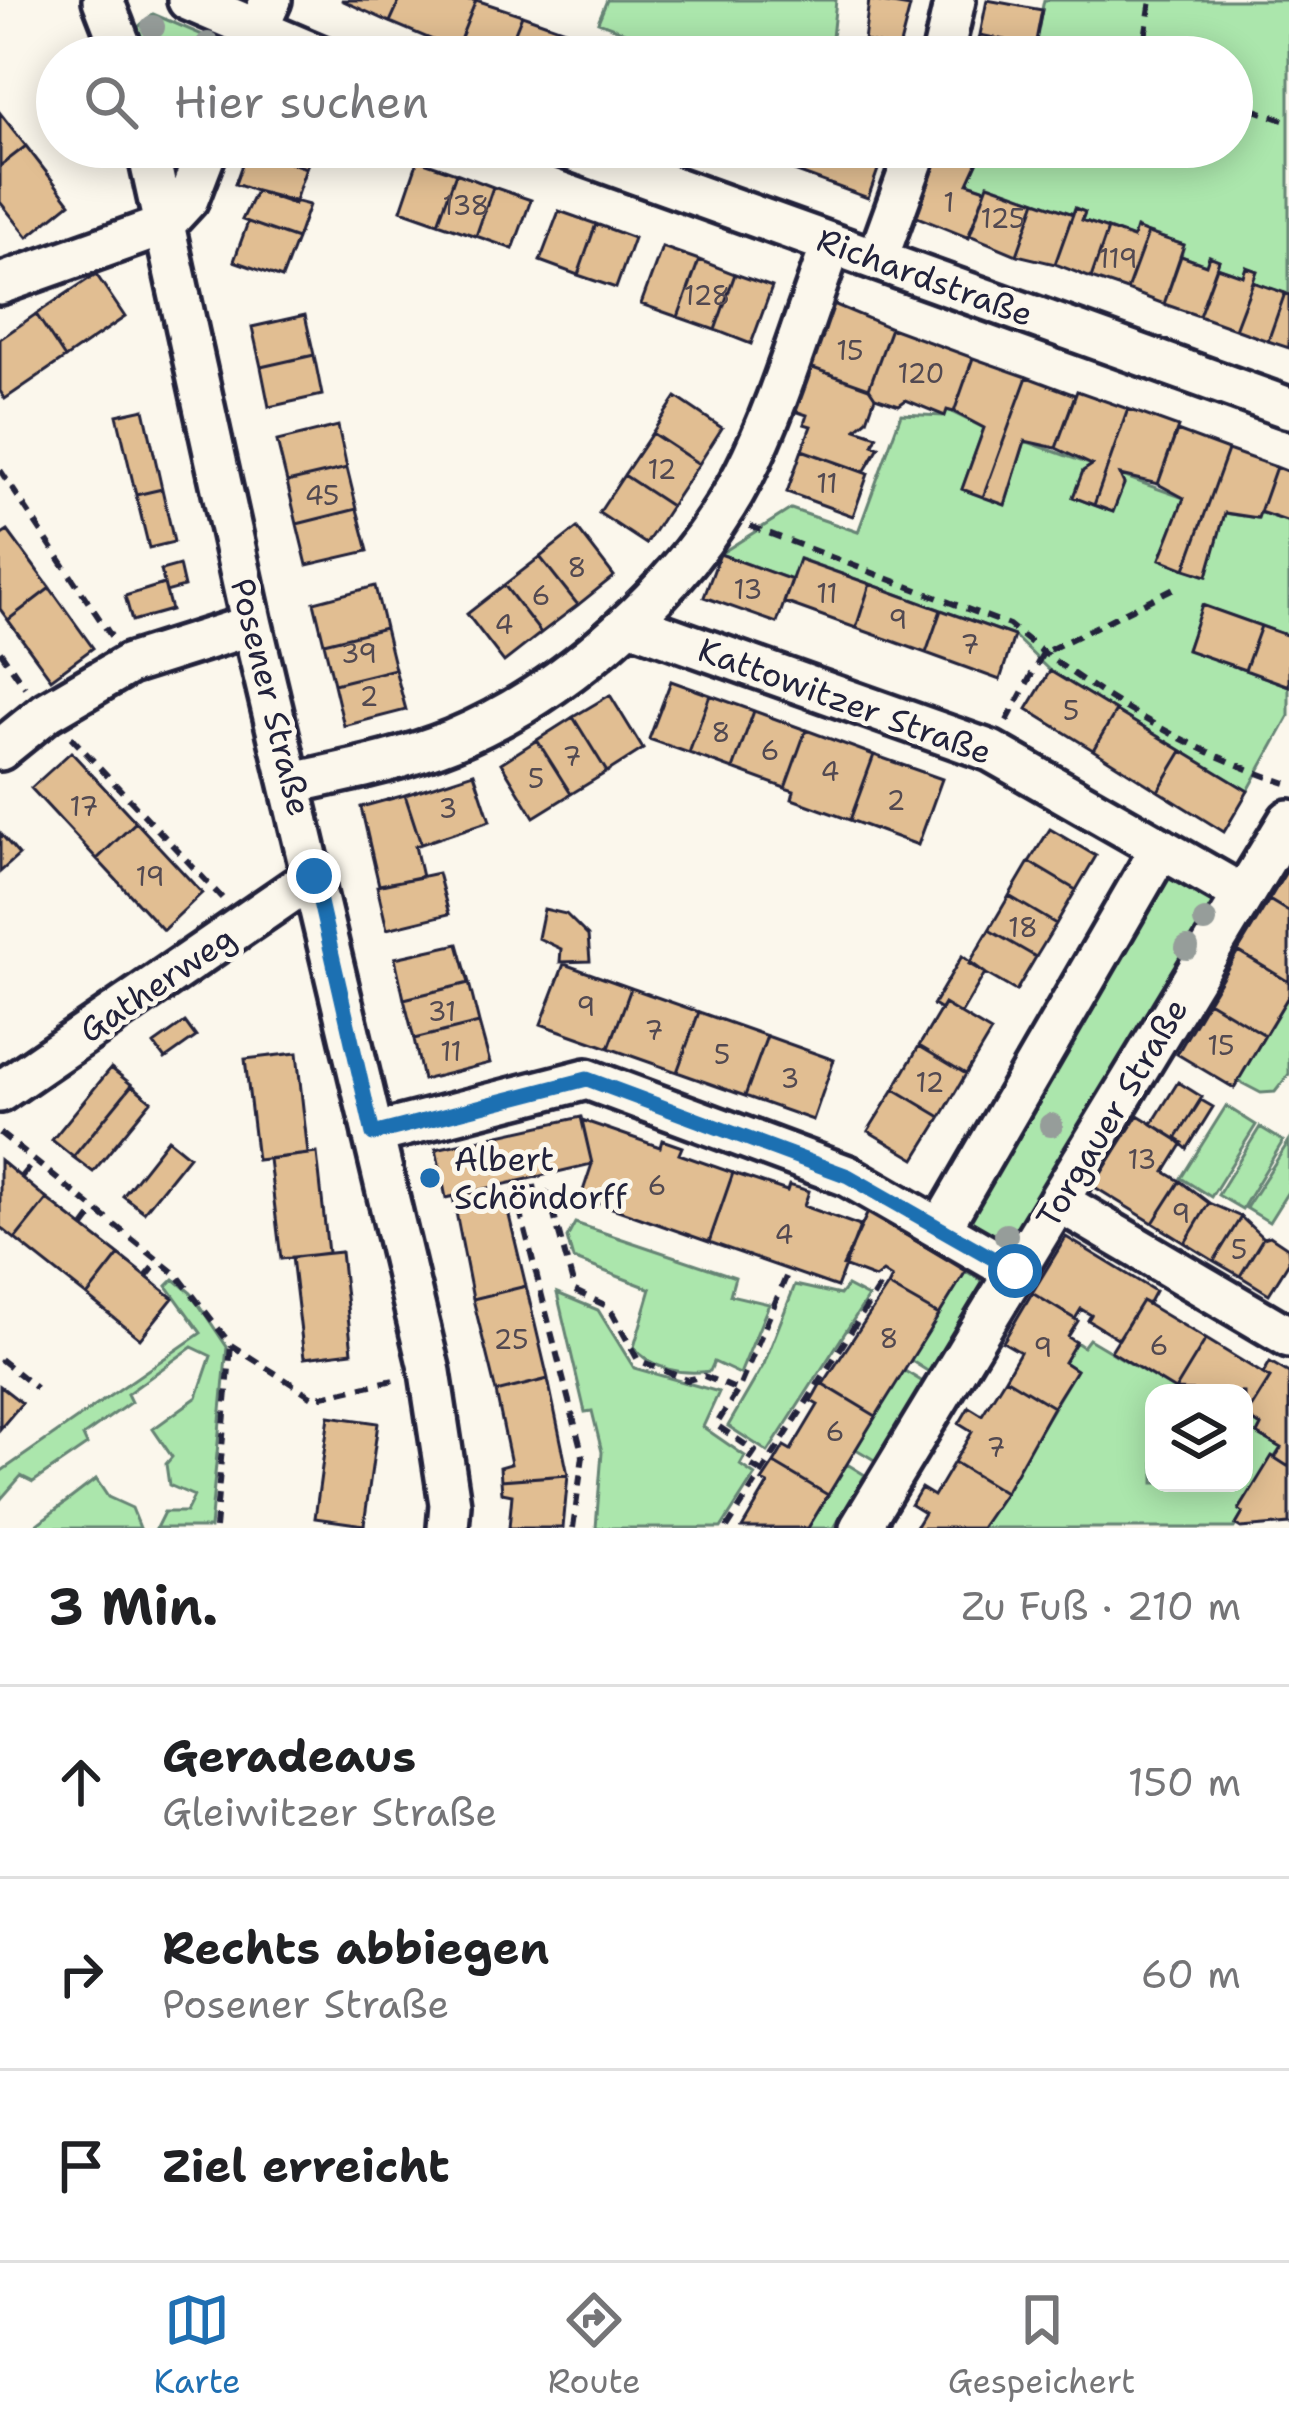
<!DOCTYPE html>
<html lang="de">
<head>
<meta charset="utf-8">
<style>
  :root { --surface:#fff; --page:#f6f6f6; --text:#202124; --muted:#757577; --line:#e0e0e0; --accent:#1f6fb2 }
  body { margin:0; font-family:"Shantell Sans",sans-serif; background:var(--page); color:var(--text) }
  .controls { position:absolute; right:36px; bottom:36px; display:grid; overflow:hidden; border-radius:24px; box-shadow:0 6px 30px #0003 }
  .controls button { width:108px; height:108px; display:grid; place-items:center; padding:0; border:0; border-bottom:3px solid var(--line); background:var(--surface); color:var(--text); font:60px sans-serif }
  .stop { position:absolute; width:36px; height:36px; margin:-27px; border:9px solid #1f6fb2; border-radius:50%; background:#fff }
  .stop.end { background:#1f6fb2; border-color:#fff; box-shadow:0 3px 12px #0008 }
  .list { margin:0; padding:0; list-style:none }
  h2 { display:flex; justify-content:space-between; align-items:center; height:156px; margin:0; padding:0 48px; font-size:51px }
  h2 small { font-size:39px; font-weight:400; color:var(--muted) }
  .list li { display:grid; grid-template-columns:78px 1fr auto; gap:36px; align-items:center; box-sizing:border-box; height:192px; padding:0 48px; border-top:3px solid var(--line) }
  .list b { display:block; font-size:45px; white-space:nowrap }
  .list p { margin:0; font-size:39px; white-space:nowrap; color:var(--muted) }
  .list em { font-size:39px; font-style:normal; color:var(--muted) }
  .icon { flex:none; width:66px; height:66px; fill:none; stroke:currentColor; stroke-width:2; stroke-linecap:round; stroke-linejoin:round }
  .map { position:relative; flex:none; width:1289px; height:1528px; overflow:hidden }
  .search { position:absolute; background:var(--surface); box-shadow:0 6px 30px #0003; left:36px; right:36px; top:36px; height:132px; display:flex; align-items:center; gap:30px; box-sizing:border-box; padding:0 42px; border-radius:66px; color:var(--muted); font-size:45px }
  .sheet { height:732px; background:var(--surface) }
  nav { display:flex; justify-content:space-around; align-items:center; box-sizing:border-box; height:168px; border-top:3px solid var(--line); background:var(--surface); font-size:33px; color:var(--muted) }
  nav a { display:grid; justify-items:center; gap:6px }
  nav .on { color:var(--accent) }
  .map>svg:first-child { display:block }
</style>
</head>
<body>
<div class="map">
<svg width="1289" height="1528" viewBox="0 0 1289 1528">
  <rect width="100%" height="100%" fill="#fbf7ec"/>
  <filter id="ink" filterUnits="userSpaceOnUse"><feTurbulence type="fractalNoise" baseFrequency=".00833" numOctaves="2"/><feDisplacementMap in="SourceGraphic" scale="24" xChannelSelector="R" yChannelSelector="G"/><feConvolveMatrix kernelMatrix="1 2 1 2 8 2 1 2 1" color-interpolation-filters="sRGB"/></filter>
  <g filter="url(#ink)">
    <path fill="#abe6ac" stroke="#668474" stroke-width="3" d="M607,0H836L830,57H690L598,22Z
      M1044,0H1289V295L1253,282L1246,268L1243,276L1217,267L1219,260L1210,256L1206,265L1181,256L1184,245L1137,229L1133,238L1082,220L1085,212L1076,209L1073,214L989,184L986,189L968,183L984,148L1232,147V57H1032Z
      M153,14L219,42L221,57H144L138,27Z
      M947,410L984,428L962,489L1005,504L1025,441L1092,465L1083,471L1073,497L1112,511L1124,484L1120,475L1184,498L1160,559L1206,576L1225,513L1257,518L1260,512L1289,522V636L1203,606L1187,649L1289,686V716L1248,791L1050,671L1014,636L800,559L792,580L720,554L791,509L858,532L901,414L944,416Z
      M1170,870L1223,904L1011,1247L964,1227Z
      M1289,995V1074L1275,1092L1261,1093L1238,1081Z
      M1226,1106L1256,1125L1211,1197L1181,1178Z
      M1260,1127L1283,1141L1242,1209L1218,1195Z
      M1289,1141V1190L1269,1222L1246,1208Z
      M575,1223L735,1277L730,1295L769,1304L740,1374L714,1362L710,1371C683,1375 651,1370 634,1347L651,1289L573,1259L567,1238Z
      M966,1271L985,1283L929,1372L910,1360Z
      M174,1279L191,1293L227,1347L210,1528H156L164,1512H186L194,1496L169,1485L166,1464L172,1457L153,1429L197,1397L211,1356L192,1347L127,1394L131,1402L83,1436L87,1445L33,1482L21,1476L0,1500V1472L201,1333L167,1286Z
      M795,1285L840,1295L847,1286L868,1297L768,1452L728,1426L764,1364Z
      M557,1293L598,1310L634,1368L719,1392L703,1427L745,1456L740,1465L755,1475L721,1528H596L602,1452L592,1411L585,1412Z
      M1089,1339L1180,1393H1154V1483H1244L1246,1416L1261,1426L1257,1434L1281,1448L1239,1509L1243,1513L1234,1528H981L1076,1370L1064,1362L1076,1342L1083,1347Z
      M903,1370L923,1382L876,1461L856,1449Z
      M847,1464L865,1475L834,1528H808Z
      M96,1479L108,1497L132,1508L140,1528H32Z"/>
    <path fill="#e1be92" stroke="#22223b" stroke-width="3" d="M341,0H400L390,22Z
      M400,0H476L456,50L390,22Z
      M476,0L522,15L505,57H469L456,50Z
      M869,0L910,7L899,49L864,41Z
      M987,0L1042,10L1035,46L980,35Z
      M522,15L590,39L584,57H505Z
      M980,35L1035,46L1032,57H975Z
      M591,36L608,42L605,50L623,57H584Z
      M864,41L899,49L897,57H860Z
      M0,113L26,146L0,166Z
      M26,146L70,203L28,237L0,202V166Z
      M248,147H314L306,168Z
      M754,147H797L789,169L751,156Z
      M797,147H886L868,198L789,169Z
      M935,147L984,148L968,183L986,189L969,238L912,215Z
      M248,148L306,168L294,204L235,184Z
      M418,160L456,173L438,223L401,210Z
      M456,173L493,187L476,236L438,223Z
      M988,184L1036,201L1017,255L969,235Z
      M493,187L531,200L513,249L476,236Z
      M256,191L309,205L297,239L242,220Z
      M1036,201L1073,214L1055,264L1017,255Z
      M1075,208L1085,212L1082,220L1108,229L1091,278L1055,264Z
      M559,211L596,224L578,275L540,261Z
      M248,222L297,239L282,278L234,261Z
      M596,224L634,238L616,288L578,275Z
      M1136,228L1148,233L1127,290L1091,278L1108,229L1133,238Z
      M1148,233L1184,245L1164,304L1127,290Z
      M662,247L699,260L678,317L641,304Z
      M1181,256L1206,265L1209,256L1219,260L1199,316L1164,304Z
      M699,260L735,274L715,330L678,317Z
      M1217,267L1243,276L1246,267L1257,271L1235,329L1199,316Z
      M96,274L125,317L65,358L36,314Z
      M735,274L772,287L751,344L715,330Z
      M1253,282L1285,293L1268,341L1235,329Z
      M1285,293L1289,295V348L1268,341Z
      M831,303L891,328L869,388L810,367Z
      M36,314L65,358L5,399L0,391V339Z
      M305,315L314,355L261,367L252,327Z
      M891,328L973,358L954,412L947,410L945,416L906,400L899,405L875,397L869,388Z
      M314,355L322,395L269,407L261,367Z
      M973,358L1027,377L983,497L962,489L984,428L954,412Z
      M810,367L869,388L875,397L867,420L856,429L877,436L873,445L879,447L864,472L802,450L811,426L804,424L807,415L795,411Z
      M1027,377L1075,395L1056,448L1025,441L1005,505L983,497Z
      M1077,391L1128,409L1094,505L1073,497L1083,471L1092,465L1056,448Z
      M676,397L722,428L699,464L652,433Z
      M144,409L162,489L136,495L117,415Z
      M1128,409L1178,427L1158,484L1120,475L1124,484L1113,512L1094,505Z
      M338,426L347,468L287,482L277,441Z
      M1177,431L1228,450L1185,569L1160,559L1184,498L1158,484Z
      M652,433L699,464L671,506L624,475Z
      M802,450L868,474L853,516L787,492Z
      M1228,450L1276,467L1258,518L1225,513L1207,576L1185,569Z
      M1276,467L1289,472V522L1260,512Z
      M347,468L357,509L297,524L287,482Z
      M624,475L671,506L646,544L599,513Z
      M162,489L174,542L149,548L136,495Z
      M357,509L368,551L307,565L297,524Z
      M577,528L614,576L578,605L540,557Z
      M8,531L50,588L8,620L0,609V536Z
      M720,554L792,580L777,623L704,597Z
      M540,557L578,605L541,633L504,585Z
      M799,559L870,584L856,628L784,602Z
      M179,565L184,587L166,592L161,570Z
      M164,584L171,610L132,621L125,596Z
      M870,584L941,610L926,653L856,628Z
      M504,585L541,633L504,662L467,614Z
      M375,586L385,628L324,643L314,602Z
      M50,588L93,648L51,679L8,620Z
      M1202,605L1261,626L1245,670L1187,650Z
      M941,610L1014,636L1000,680L926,653Z
      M1261,626L1289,636V686L1245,670Z
      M385,628L395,669L334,684L324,643Z
      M395,669L406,710L344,726L334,684Z
      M1050,671L1116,711L1093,750L1027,709Z
      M671,681L710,695L689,753L649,739Z
      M610,695L643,749L607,772L573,717Z
      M710,695L754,711L733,769L689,753Z
      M754,711L806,730L785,788L733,769Z
      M1116,711L1182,751L1158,791L1093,750Z
      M573,717L607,772L571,794L537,740Z
      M806,730L874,755L850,820L792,799L794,791L785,788Z
      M537,740L571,794L534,817L501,763Z
      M1182,751L1248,791L1224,832L1158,791Z
      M71,752L136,822L97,859L31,788Z
      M874,755L942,779L918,845L850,820Z
      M474,773L490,821L421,844L405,795Z
      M405,795L421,844L415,846L422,877L379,885L361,807Z
      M136,822L202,893L163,930L97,859Z
      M1050,829L1096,856L1076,890L1029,862Z
      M0,833L19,855L0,872Z
      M1029,862L1076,890L1056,924L1009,896Z
      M1289,867V912L1269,900Z
      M438,873L449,914L387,929L377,886Z
      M1009,896L1056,924L1036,957L989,930Z
      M1269,900L1289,912V982L1238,951Z
      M544,909L566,914L588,936L590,961L560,962L561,949L538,938Z
      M989,930L1036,957L1016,991L969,964Z
      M458,944L469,983L404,999L395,958Z
      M1238,951L1289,982V995L1265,1035L1208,1001Z
      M962,956L985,973L961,1014L944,1004L941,1010L933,1005Z
      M564,964L631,988L609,1048L541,1024Z
      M469,983L479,1023L414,1039L404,999Z
      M631,988L699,1012L677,1072L609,1048Z
      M1208,1001L1265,1035L1234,1088L1177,1054Z
      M944,1004L991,1032L966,1074L919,1046Z
      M699,1012L767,1036L745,1096L677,1072Z
      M185,1022L196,1037L165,1059L154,1044Z
      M479,1023L490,1063L423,1080L414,1039Z
      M767,1036L834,1060L813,1120L745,1096Z
      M919,1046L966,1074L941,1117L894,1089Z
      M297,1053L308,1154L257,1160L245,1059Z
      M111,1068L132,1085L73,1157L52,1140Z
      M1178,1082L1202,1097L1176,1139L1152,1124Z
      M132,1085L151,1101L93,1172L73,1157Z
      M894,1089L941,1117L915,1159L868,1131Z
      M1201,1100L1213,1107L1187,1149L1176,1139Z
      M1138,1115L1183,1143L1165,1172L1180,1181L1153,1223L1093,1186Z
      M581,1117L592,1164L446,1198L436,1149Z
      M582,1120L660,1147L662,1140L682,1147L679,1154L733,1173L709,1242L581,1197L592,1164Z
      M168,1139L189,1156L144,1212L123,1196Z
      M317,1153L328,1253L281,1259L269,1159Z
      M0,1160L47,1199L15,1239L0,1227Z
      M733,1173L787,1191L789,1185L809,1191L804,1206L860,1226L837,1287L709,1242Z
      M1180,1181L1209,1203L1185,1243L1153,1223Z
      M495,1187L498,1197L504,1195L526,1286L473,1299L453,1197Z
      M47,1199L119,1255L87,1296L15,1239Z
      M1209,1203L1241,1217L1214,1261L1185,1243Z
      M868,1212L966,1271L939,1315L888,1286L892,1278L883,1272L875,1278L843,1266Z
      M1241,1217L1263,1238L1240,1276L1214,1261Z
      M1270,1236L1288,1248L1289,1262L1269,1294L1240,1276L1263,1238Z
      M1066,1237L1155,1291L1148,1304L1142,1301L1119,1339L1088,1320L1091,1315L1081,1309L1075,1319L1032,1293Z
      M341,1252L352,1352L304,1358L292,1257Z
      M119,1255L173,1298L140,1339L87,1296Z
      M526,1286L548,1379L496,1392L473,1299Z
      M888,1286L939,1315L876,1416L823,1384Z
      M1032,1293L1078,1321L1068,1337L1076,1342L1064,1362L1076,1370L1053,1407L1005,1378L1020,1352L1003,1342Z
      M1142,1301L1206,1339L1175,1390L1111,1351Z
      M1206,1339L1270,1378L1244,1420V1393L1175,1390Z
      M1270,1362L1289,1373V1467L1275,1458L1281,1448L1257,1434L1261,1426L1246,1416L1270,1378L1263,1374Z
      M1005,1378L1053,1407L1005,1493L954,1462L972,1432L959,1424L969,1407L982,1415Z
      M548,1379L568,1475L501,1480L500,1467L511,1464L496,1392Z
      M821,1383L876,1416L828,1495L774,1463L784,1446L791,1450L818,1405L811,1401Z
      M0,1386L22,1403L0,1429Z
      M329,1416L378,1423L364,1525L315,1518Z
      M1272,1456L1289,1467V1524L1241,1528L1236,1525L1243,1513L1239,1510Z
      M954,1462L1005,1493L981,1528H915L924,1513L911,1505L921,1488L934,1496Z
      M774,1463L828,1495L808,1528H742L768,1484L762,1481Z
      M568,1475L563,1528H509L512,1495L502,1493L501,1480Z"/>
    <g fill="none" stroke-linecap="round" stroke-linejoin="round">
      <defs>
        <path id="minor" d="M103,0L125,57
          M188,0L322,57
          M245,57L271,0
          M942,57L955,0
          M147,147L252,625L430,1372L450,1504L448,1528
          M562,147L1289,408
          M877,260L918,147
          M0,284L163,226L188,199L208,147
          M630,623L991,751L1243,895
          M0,750L47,712L129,664L252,625
          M293,783C347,771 400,761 452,740C566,693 687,585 744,474C780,403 803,320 832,244
          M0,1092L314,876
          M373,1134L587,1079L848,1176L1015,1272
          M1058,1201L1289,1337
          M941,1228L1161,848
          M860,1528L1289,820"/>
      </defs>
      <use href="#minor" stroke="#22223b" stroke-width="48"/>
      <path stroke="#22223b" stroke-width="6" stroke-dasharray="12 9" stroke-linecap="butt" d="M1142,57L1151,0
        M1232,102L1289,122
        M0,470L111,636
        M750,526L1009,625C1088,691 1189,751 1286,783
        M0,651L25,687
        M1007,721L1043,653L1176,587
        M71,737L222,898
        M0,1133L178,1276L231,1345L314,1398L398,1379
        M21,1177L34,1161
        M84,1227L96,1211
        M146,1277L159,1261
        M0,1359L36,1388
        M762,1472L747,1463L755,1451L716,1425L738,1390L789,1270
        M215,1528L231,1345
        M573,1528L583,1456L515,1191L540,1187L548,1194L575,1291L609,1307L638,1360L687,1380L704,1376L738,1390
        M727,1528L881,1284"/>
      <use href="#minor" stroke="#fbf7ec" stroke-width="39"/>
    </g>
    <g fill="#969d9a">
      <circle cx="153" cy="27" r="12"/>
      <circle cx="208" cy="44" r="12"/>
      <circle cx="1205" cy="921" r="12"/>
      <circle cx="1187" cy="948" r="12"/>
      <circle cx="1051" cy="1125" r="12"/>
      <circle cx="1006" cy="1235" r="12"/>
    </g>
  </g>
  <g fill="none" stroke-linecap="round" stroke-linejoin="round" filter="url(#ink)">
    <path stroke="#1f6fb2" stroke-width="15" d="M314,876L373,1134L587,1079L848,1176L1015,1271"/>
  </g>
  <circle fill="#1f6fb2" stroke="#fbf7ec" stroke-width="4.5" cx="430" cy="1178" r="12"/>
  <g text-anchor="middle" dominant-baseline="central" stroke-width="10" stroke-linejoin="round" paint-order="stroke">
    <g font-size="27" fill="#524951">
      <text x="949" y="202">1</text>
      <text x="466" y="205">138</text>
      <text x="1003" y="218">125</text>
      <text x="1118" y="258">119</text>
      <text x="707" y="295">128</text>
      <text x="850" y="350">15</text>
      <text x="921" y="373">120</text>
      <text x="662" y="469">12</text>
      <text x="827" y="483">11</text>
      <text x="322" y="495">45</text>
      <text x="577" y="567">8</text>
      <text x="748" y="589">13</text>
      <text x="827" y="593">11</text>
      <text x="541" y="595">6</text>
      <text x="898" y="619">9</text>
      <text x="504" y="624">4</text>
      <text x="970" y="644">7</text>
      <text x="359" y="653">39</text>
      <text x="369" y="696">2</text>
      <text x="1071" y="710">5</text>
      <text x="721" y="732">8</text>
      <text x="770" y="750">6</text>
      <text x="572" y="756">7</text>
      <text x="830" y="771">4</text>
      <text x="536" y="778">5</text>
      <text x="896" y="800">2</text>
      <text x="84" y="806">17</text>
      <text x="448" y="808">3</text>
      <text x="150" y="876">19</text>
      <text x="1023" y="927">18</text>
      <text x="586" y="1006">9</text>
      <text x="442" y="1011">31</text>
      <text x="654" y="1030">7</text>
      <text x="1221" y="1045">15</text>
      <text x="451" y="1051">11</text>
      <text x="722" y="1054">5</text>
      <text x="790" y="1078">3</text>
      <text x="930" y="1082">12</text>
      <text x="1142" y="1159">13</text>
      <text x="657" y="1185">6</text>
      <text x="1181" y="1213">9</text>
      <text x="784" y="1234">4</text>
      <text x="1239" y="1249">5</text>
      <text x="889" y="1338">8</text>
      <text x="511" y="1339">25</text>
      <text x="1159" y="1345">6</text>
      <text x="1043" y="1347">9</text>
      <text x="835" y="1431">6</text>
      <text x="996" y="1447">7</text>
    </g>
    <g font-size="33" fill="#22223b" stroke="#fbf7ec">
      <text transform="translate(925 277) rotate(20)">Richardstraße</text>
      <text transform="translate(271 697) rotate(76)">Posener Straße</text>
      <text transform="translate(845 701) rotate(20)">Kattowitzer Straße</text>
      <text transform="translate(157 984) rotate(-34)">Gatherweg</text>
      <text transform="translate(1112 1113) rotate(-59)">Torgauer Straße</text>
    </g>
    <g font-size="33" fill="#22223b" stroke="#fbf7ec" text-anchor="start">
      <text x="454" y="1159">Albert<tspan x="454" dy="38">Schöndorff</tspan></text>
    </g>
  </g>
</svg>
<div class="controls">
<button><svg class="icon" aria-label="layers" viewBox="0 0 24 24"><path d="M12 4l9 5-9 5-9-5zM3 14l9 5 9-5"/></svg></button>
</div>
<div class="stop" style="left:1015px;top:1271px"></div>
<div class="stop end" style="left:314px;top:876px"></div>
<div class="search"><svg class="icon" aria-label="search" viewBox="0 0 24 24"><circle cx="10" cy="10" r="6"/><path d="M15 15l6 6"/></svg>Hier suchen</div>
</div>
<section class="sheet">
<h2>3 Min.<small>Zu Fuß · 210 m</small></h2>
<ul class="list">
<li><svg class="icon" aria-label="ahead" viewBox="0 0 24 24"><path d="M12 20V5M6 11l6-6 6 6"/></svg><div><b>Geradeaus</b><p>Gleiwitzer Straße</p></div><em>150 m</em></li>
<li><svg class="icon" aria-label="right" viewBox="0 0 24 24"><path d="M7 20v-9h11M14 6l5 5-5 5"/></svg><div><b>Rechts abbiegen</b><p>Posener Straße</p></div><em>60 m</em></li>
<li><svg class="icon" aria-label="arrive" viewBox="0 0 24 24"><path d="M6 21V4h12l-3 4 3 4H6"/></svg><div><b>Ziel erreicht</b></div></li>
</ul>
</section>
<nav>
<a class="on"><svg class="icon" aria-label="map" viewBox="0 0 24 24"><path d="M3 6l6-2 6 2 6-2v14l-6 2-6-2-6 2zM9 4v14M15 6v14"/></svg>Karte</a>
<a><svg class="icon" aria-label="directions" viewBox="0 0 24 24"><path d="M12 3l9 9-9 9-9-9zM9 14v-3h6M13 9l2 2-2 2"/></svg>Route</a>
<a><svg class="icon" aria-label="saved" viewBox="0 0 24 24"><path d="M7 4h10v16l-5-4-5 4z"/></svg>Gespeichert</a>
</nav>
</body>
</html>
